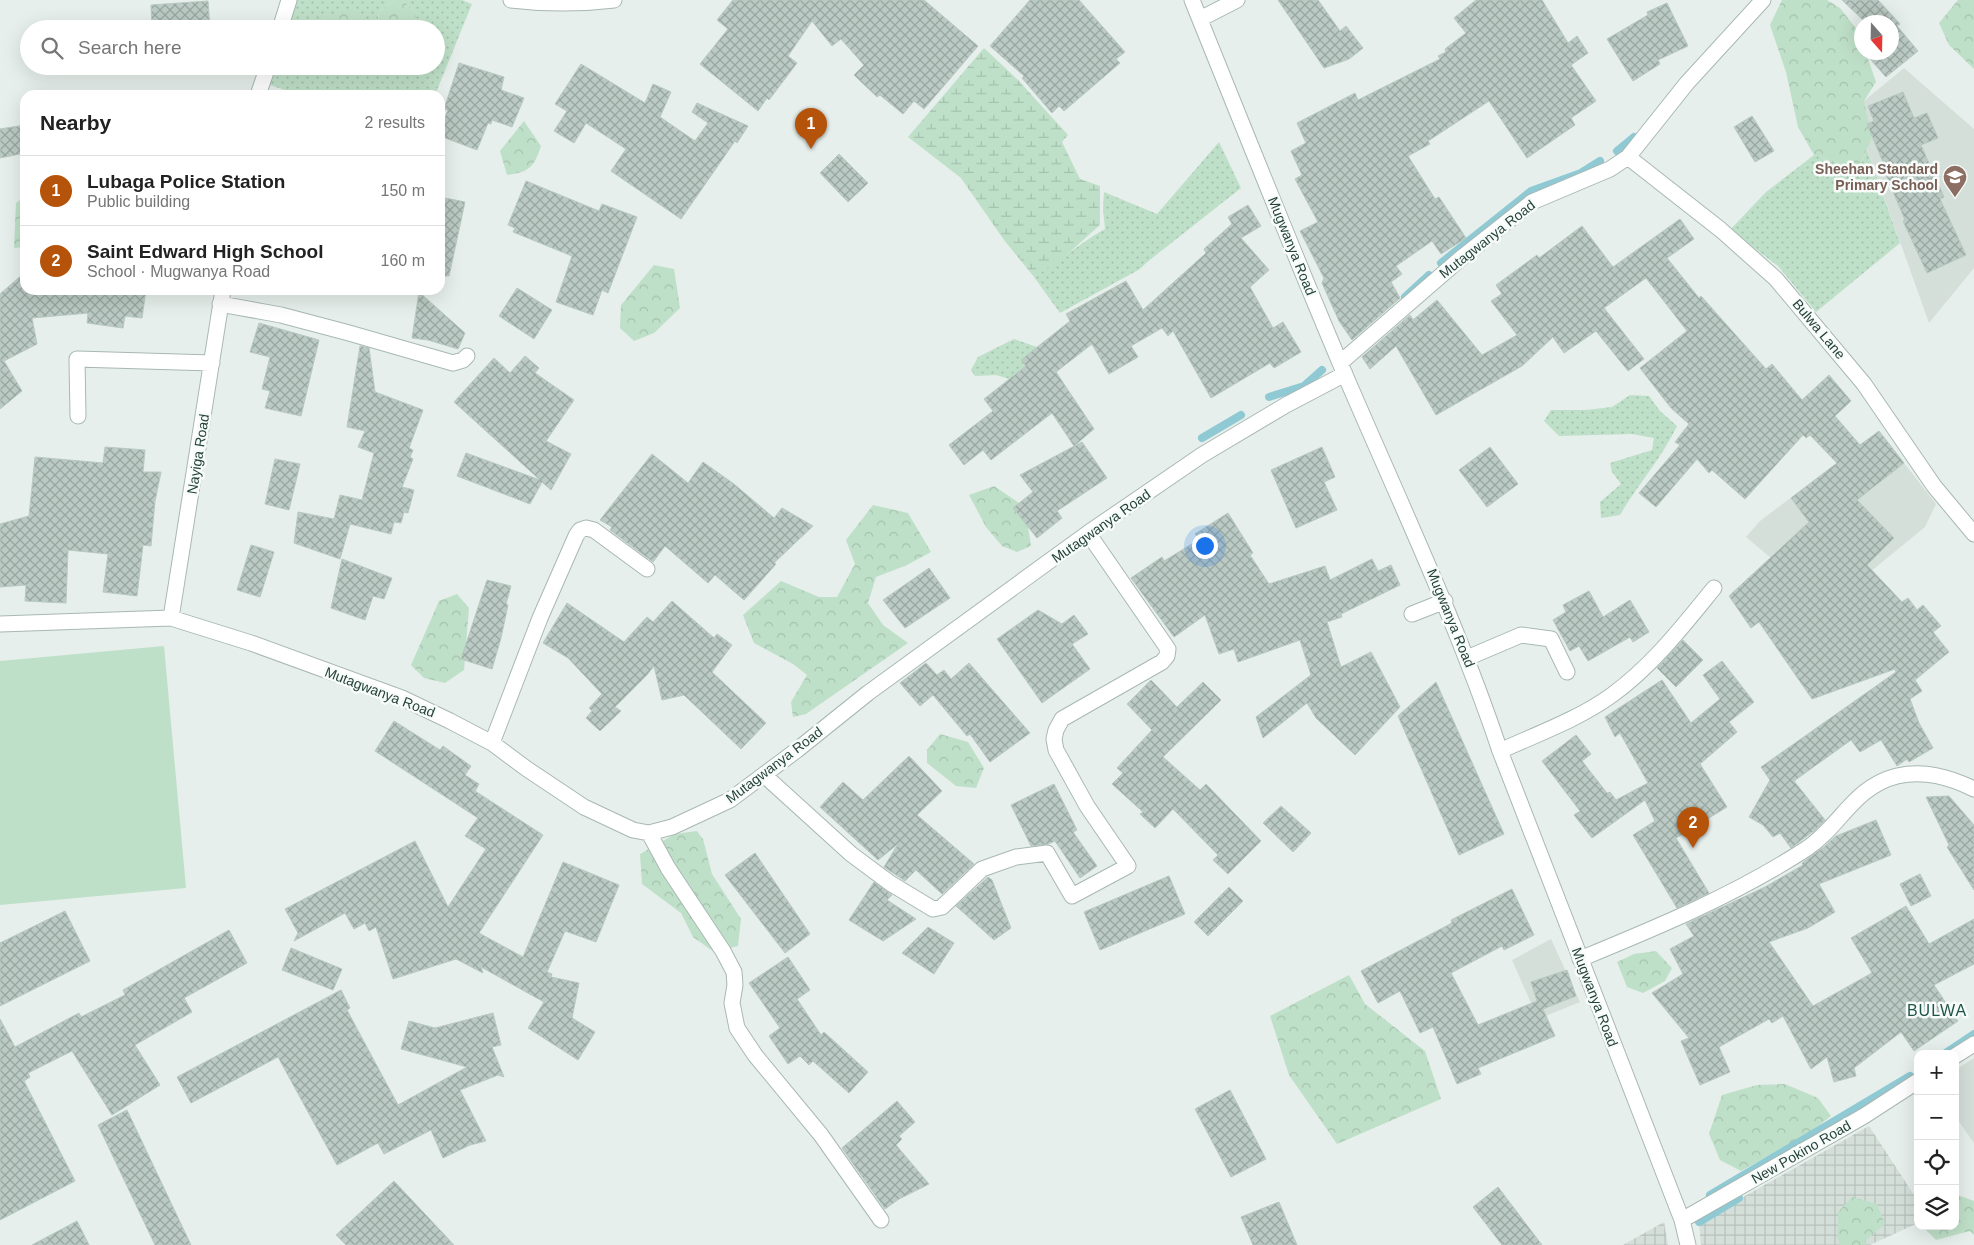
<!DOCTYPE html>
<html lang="en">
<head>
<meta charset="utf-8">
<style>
  :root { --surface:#fff; --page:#f6f6f6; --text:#222; --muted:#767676; --line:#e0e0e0; --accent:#b45309 }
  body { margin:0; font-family:Arial,sans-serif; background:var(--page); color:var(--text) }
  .controls { position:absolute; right:15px; bottom:15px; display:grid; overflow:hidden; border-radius:10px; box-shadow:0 5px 20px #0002 }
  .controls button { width:45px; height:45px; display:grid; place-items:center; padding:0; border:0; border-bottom:1px solid var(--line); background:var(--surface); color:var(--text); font:25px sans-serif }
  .compass { position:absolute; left:1854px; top:15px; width:45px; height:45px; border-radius:50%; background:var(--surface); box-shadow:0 5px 20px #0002; rotate:160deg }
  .you { position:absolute; left:1204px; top:545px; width:18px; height:18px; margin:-12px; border:4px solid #fff; border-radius:50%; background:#1a73e8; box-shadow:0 0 0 8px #1a73e833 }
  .badge { display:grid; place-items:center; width:32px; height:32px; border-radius:50%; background:var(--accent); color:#fff; font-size:16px; font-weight:700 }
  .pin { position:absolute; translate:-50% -41px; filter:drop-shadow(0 1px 2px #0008) }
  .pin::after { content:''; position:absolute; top:26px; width:18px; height:15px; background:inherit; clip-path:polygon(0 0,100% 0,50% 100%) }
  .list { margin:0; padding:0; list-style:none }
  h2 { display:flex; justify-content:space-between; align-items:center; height:65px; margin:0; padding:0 20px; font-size:21px }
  h2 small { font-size:16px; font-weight:400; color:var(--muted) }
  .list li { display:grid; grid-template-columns:32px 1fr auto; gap:15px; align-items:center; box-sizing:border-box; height:70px; padding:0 20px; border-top:1px solid var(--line) }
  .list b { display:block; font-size:19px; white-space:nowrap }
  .list p { margin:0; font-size:16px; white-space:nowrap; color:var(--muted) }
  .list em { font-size:16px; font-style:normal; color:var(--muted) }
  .icon { flex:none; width:28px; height:28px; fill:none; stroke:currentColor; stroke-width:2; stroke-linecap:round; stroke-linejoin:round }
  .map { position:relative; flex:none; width:1974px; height:1245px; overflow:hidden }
  .search { position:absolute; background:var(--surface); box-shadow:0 5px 20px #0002; left:20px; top:20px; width:425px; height:55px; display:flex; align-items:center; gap:12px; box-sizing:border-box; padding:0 18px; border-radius:28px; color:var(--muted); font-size:19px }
  .panel { position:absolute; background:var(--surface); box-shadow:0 5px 20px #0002; left:20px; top:90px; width:425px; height:205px; border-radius:15px }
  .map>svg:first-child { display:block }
</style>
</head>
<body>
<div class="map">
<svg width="1974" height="1245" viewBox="0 0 1974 1245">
  <defs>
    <pattern id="industrial-grid" width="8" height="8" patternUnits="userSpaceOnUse" patternTransform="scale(1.25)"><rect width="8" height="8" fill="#d4dfda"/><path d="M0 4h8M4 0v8" fill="none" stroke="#b6c1bc"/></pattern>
    <pattern id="grass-dots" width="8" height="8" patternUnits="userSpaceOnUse" patternTransform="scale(1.25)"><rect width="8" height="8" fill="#bfe0c8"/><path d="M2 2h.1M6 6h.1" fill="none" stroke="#a4c1ad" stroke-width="1.8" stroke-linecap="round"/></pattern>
    <pattern id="forest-crowns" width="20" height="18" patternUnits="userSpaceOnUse" patternTransform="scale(1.25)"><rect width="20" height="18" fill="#bfe0c8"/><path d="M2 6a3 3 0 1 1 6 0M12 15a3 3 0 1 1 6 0" fill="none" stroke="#a4c1ad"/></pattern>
    <pattern id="wetland-marsh" width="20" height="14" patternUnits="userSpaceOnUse" patternTransform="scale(1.25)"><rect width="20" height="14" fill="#bfe0c8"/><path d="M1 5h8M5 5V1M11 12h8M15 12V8" fill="none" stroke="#a4c1ad"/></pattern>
    <pattern id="building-cross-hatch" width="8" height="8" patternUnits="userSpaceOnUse" patternTransform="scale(1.25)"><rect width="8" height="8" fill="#bbcac4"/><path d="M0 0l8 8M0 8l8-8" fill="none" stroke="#98a6a0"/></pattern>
  </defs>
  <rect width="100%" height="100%" fill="#e6efeb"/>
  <path fill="#d4dfda" d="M1904,68L1974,129V268L1929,323L1853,110Z
    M1879,431L1936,504L1925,527L1848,590L1771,558L1746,537L1760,521Z
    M1551,939L1580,1002L1538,1019L1512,960Z
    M1974,1058V1143L1955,1116V1070Z"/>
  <path fill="url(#industrial-grid)" d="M1869,1126L1918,1201V1223L1870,1245H1701L1699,1222Z
    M1664,1222L1668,1245H1623Z"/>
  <path fill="url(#grass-dots)" d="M291,0H394L379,12L377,29H370L324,17L321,29H281Z
    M402,0H462L472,4L435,95H300L264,83L269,66H436V29H411L417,13Z
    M1219,142L1241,188L1146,263L1140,269L1060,313L1034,277L1093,236L1105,229L1103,209L1104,192L1157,214Z
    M1867,150L1900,243L1816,312L1778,266L1730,230L1766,192L1814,155L1858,169Z
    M1014,339L1037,347L1026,366L1010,379L996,375L975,376L971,370L978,357Z
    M1630,395L1649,396L1660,411L1677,426C1662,458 1638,484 1620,515L1601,518L1600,502L1621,484L1612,472L1610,463L1652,450L1654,438L1632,434L1559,436L1544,421L1551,410H1586L1612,407Z"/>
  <path fill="url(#forest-crowns)" d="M394,0H402L417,13L411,29H377L379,12Z
    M1782,0H1827L1840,8L1858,31L1861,40L1862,52L1866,53L1876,82L1864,101L1872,138L1858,169L1814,155L1798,127L1786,72L1770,25Z
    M1958,0H1974V69L1949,45L1939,23Z
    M355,8L370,29H321L324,17Z
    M524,121L541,146C534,167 530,172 507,175L500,151Z
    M25,196V247L14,248L16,203Z
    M654,265L674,269L680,308L654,333L634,341L620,328L621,305Z
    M994,486L1025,507L1031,546L1017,552L1002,546L986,527L969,495Z
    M873,505L908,513L931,552L907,565L876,577L868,603L883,625L908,643L806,714L793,717L791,702L807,675L793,664L754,643L743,615L781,581L819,597H837L855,564L846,540Z
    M457,594L469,608L464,670L445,683L424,678L411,665L439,601Z
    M940,734L968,742L984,768L976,788L956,786L927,763V750Z
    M697,831L703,839L712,874L741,919L738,946L714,952L693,937L681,913L642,884L640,854L675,834Z
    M1656,951L1672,968L1665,981L1643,993L1627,987L1617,962L1634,954Z
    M1349,975L1365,1004L1425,1051L1441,1099L1337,1144L1289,1075L1270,1016Z
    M1785,1084L1818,1098L1831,1116L1808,1134L1741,1171L1720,1160L1709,1134L1722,1095L1757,1085Z
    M1955,1194L1974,1201V1235L1970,1231L1936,1240L1922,1226H1955Z
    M1852,1197L1877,1204L1885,1224L1865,1241L1866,1245H1840L1837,1237L1838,1212Z"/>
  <path fill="url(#wetland-marsh)" d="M984,48L1018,80L1068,135L1062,142L1080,179L1100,186V225L1063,258L1034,277L1004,240L961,178L908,137Z"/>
  <path fill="#bfe0c8" d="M164,646L186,888L0,905V661Z"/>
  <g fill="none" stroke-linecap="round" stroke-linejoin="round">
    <path stroke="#8ec9d4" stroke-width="8" d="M1617,151L1634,137
      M1441,263L1531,191L1581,173L1600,161
      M1405,297L1429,275
      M1269,397L1304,386L1322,370
      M1202,438L1241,415
      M1944,1054L1974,1034
      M1710,1195L1910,1076
      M1699,1222L1739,1198"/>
  </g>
  <path fill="url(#building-cross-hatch)" stroke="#b8c9c2" d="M733,0H924L978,46L924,109L914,101L903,114L880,95L877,97L854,75L864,65L841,39L832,46L812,21L788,56L797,63L769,100L767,98L758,111L700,64L728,29L717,20Z
    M1030,0H1079L1125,52L1116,59L1120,63L1064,111L1059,106L1052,113L1022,78L1024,76L990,46Z
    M1278,0H1318L1340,31L1346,26L1363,48L1349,59L1324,68Z
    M1476,0H1542L1568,43L1577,36L1588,53L1571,65L1596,101L1571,118L1575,125L1527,158L1489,101L1428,141L1430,144L1408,156L1435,199L1439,197L1466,238L1441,254L1432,241L1396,266L1402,274L1391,282L1400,298L1352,340L1339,321L1322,283L1324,278L1300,231L1318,222L1295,179L1302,175L1291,151L1306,143L1297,123L1355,93L1358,100L1440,59L1438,56L1446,52L1445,49L1466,33L1454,18Z
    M1842,0H1878L1900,24L1897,26L1918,51L1886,77L1864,52H1892V22H1865Z
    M208,1L210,29H152L151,5Z
    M1667,3L1688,46L1658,60L1660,64L1633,81L1607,39L1648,15L1647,12Z
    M459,63L504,77L501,90L524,98L512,127L492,120L491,124L488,123L477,150L440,136V129L448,110L444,109Z
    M581,64L645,103L653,84L671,92L660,117L695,141L708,123L692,112L697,103L748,126L737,143L735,141L681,219L611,171L626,149L586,123L574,143L554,131L567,111L555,104Z
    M1903,92L1914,118L1927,113L1938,138L1921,145L1944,197L1940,199L1966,255L1927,273L1903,221L1905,220L1883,168L1885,167L1867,124L1874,121L1868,106Z
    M1752,116L1774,151L1755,162L1734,127Z
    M25,125V153L0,158V129Z
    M839,154L868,183L848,202L820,173Z
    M526,181L599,211L602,204L637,217L608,293L602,290L593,315L556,302L572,256L513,232L515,228L508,225Z
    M440,197L465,202L449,276H440Z
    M1248,205L1261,226L1241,238L1269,270L1250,287L1273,328L1283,322L1301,352L1274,368L1270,363L1211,398L1173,331L1168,336L1162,328L1131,346L1138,357L1109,374L1092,344L1056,372L1094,429L1074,446L1052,413L991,460L983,450L964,465L949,445L993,411L984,399L1026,366L1021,360L1070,321L1066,314L1126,281L1143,310L1206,253L1204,249L1232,224L1228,217Z
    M1680,219L1694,239L1667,258L1699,298L1701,296L1766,369L1772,364L1802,400L1829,375L1851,401L1835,416L1860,445L1879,431L1904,463L1857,500L1894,538L1867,565L1902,602L1908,598L1917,610L1923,605L1941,626L1933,632L1949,652L1915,680L1922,691L1910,699L1919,723L1933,748L1909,762L1907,759L1897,766L1881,740L1860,752L1851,740L1794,781L1825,820L1815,830L1791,848L1780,833L1773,837L1763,825L1749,817L1770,780L1761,767L1896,672L1895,669L1812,699L1759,622L1751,628L1729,596L1809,522L1791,498L1837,463L1810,435L1806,438L1803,435L1745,499L1712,470L1709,473L1697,459L1656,507L1639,493L1680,445L1675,442L1689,424L1671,408L1640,368L1687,331L1646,278L1604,308L1644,359L1628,371L1596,331L1564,353L1553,337L1522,366L1436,415L1396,346L1370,369L1362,357L1410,315L1413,320L1437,300L1482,355L1517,335L1491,301L1502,294L1496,285L1537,255L1539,258L1582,226L1613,267Z
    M24,273L25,290H146L142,318L125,316L123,328L87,323L88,313L32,318L37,344L4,361L22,391L0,409V294Z
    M517,288L552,310L534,339L499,316Z
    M419,292L465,333L458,349L428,340L412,338Z
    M259,323L319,340L301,416L265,408L270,391L262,389L270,357L250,352Z
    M360,346L369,348L375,392L423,410L409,448L413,450L410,457L413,459L402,487L414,490L408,513L404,512L401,523L394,522L391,534L350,524L340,559L294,543L298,512L334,519L340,495L362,500L374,453L358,447L365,431L347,427Z
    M525,356L539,368L535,373L574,400L546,441L571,454L551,490L542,482L530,504L457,476L466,453L540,480L454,402L494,358L510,373Z
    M1082,442L1107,478L1057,511L1062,518L1037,538L1013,508L1033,492L1020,475Z
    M105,447L145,450L143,472H161L155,501L151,546L143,545L137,596L103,592L108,554L68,550L66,603L25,601L26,585L0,587V524L29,516L35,457L103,463Z
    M1322,447L1335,477L1324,482L1337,510L1296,528L1271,470Z
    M1490,447L1518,484L1487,507L1459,470Z
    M652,454L688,483L703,462L734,484L774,518L782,508L813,526L774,563L776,564L744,600L715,575L708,583L665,546L653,562L610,530L612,527L600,520Z
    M275,459L300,464L289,510L265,504Z
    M1228,513L1253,553L1250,555L1269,584L1325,566L1330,580L1372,559L1378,571L1391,565L1400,585L1341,614L1342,617L1327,622L1341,667L1371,652L1400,707L1355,755L1316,718L1307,703L1263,738L1256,717L1311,675L1300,640L1238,662L1234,649L1219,654L1205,615L1174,637L1131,578L1162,557L1164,561L1200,539L1195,534Z
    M251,545L274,552L260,597L237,590Z
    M342,559L392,578L384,599L373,596L365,620L331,608Z
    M929,568L950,598L905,628L883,600Z
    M487,580L511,586L506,604L508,605L501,638L492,669L461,659Z
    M1589,591L1603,617L1630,600L1649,632L1633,642L1630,637L1588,661L1579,646L1570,651L1553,620L1566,612L1563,605Z
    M672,601L714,638L717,634L732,645L712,672L766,723L741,749L684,695L662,700L654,666L647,675L615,707L621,711L600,731L586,718L592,711L589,708L602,694L568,658L543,643L567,603L624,642L647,617L653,622Z
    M1038,610L1062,624L1074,615L1088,634L1072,644L1090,669L1042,703L997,639Z
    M1683,640L1703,660L1676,687L1657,668Z
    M1722,661L1754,702L1729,722L1737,732L1700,764L1727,807L1676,838L1709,893L1677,908L1633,835L1655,821L1645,800L1592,838L1574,815L1580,811L1542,761L1576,735L1591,754L1582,761L1607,793L1610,792L1616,800L1648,783L1620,733L1615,737L1605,717L1662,680L1691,723L1720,699L1703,675Z
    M926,663L937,675L944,670L951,679L969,663L1030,733L990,762L970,734L967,736L933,695L920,706L900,683Z
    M1151,680L1177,707L1203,682L1221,700L1163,757L1200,790L1206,784L1261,841L1228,874L1213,860L1218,855L1173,809L1155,828L1140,814L1143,812L1112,784L1123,773L1117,768L1152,730L1127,704Z
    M1436,682L1504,834L1459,855L1398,716Z
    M394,721L440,750L443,746L471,766L465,775L479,784L475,791L543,835L479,933L523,957L563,862L619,885L596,942L565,931L547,972L552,974L551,977L579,983L572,1018L595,1032L578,1060L528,1028L544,1002L481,967L483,973L456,959L393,979L376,927L369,931L365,923L354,929L345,913L294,941L298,933L285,909L415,841L448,907L486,849L465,836L478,818L375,751Z
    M909,756L942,791L917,815L974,864L942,894L916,870L905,881L884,867L898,844L878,860L820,807L843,782L863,800Z
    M1054,784L1077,830L1073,832L1097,866L1080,878L1055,841L1048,844L1031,846L1011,805Z
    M1949,796L1974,825V890L1947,847L1949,845L1926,797Z
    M1281,806L1311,833L1293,852L1263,823Z
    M1876,820L1891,855L1819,884L1835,912L1808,928L1769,942L1813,1006L1872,973L1851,938L1906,906L1929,944L1974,919V964L1934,985L1958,1021L1914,1051L1901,1032L1854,1068L1856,1076L1834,1082L1827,1057L1811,1069L1783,1016L1772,1023L1769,1019L1719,1047L1730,1072L1700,1085L1681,1041L1689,1038L1652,993L1683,974L1670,949L1694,936L1686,924L1765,887L1803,865L1802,863L1824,847L1836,836Z
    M755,853L810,934L785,953L725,875Z
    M1920,874L1931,896L1911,906L1900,884Z
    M1169,876L1185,914L1100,950L1084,912Z
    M988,877L992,880L1011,928L994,940L956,906Z
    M874,882L892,895L887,900L916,919L883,941L849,920Z
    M1229,887L1243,901L1208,936L1194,922Z
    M1512,889L1534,935L1504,950L1502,946L1451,973L1478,1025L1537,1001L1531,982L1567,970L1576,996L1543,1009L1555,1036L1478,1068L1481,1074L1457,1084L1433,1027L1420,1033L1400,991L1378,1003L1361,971L1452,923L1451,920Z
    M65,911L90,961L0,1006V943Z
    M928,927L954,943L934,974L902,953Z
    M229,930L247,963L184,998L192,1012L135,1045L160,1085L112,1115L72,1051L28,1073L30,1077L24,1081L75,1181L0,1220V1019L15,1047L79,1013L81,1017L125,995L123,990Z
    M291,948L342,969L333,990L282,970Z
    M788,957L810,990L797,999L821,1035L824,1032L868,1072L849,1093L813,1061L809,1065L800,1056L788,1064L769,1036L780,1028L749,983Z
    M341,990L350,1008L347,1010L398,1105L467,1067L401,1049L409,1021L435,1028L493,1013L501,1045L492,1047L504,1077L498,1075L460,1090L486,1141L470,1145L443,1158L431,1130L384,1154L378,1143L337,1165L278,1057L191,1103L177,1077Z
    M1230,1090L1266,1159L1231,1177L1195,1109Z
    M897,1101L915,1122L899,1136L902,1139L896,1145L929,1184L899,1199L885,1209L842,1148Z
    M127,1110L191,1245H155L98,1125Z
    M394,1181L454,1245H346L336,1235Z
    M1498,1187L1542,1245H1502L1473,1207Z
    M1279,1202L1297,1245H1253L1241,1217Z
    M77,1221L89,1245H32Z"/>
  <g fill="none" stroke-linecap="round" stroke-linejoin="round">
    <defs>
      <path id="minor" d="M511,0C544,4 581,4 614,0
        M1192,0C1241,121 1289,242 1340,363C1395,492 1455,617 1500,751L1682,1220L1688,1245
        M1200,19L1237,0
        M280,29L289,0
        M258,95L268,66
        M1628,157L1721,230L1776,279L1864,384L1934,486L1974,534
        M220,304L281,315L349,333L453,363L463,360L467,356
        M1340,363L1460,259L1532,202L1610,169L1628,157L1687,83L1763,0
        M78,416L77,359L212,363
        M1412,614L1445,601
        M171,618L223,290
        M0,624L171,618L251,643L402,698L450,721L492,743L527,769L584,807L633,830L649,833L672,827L730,800L797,750L868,693L1088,533L1202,455L1286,405L1345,374
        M1467,658L1521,635L1551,639L1567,672
        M492,743L540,618L576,536L580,530L586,528L594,530L647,569
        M1500,751C1537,734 1579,719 1612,695C1653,665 1683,626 1714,588
        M764,775L851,854L890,883L933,909L942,907L982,869L1016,857L1047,853L1072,896L1128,866L1087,806L1056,750L1054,739L1056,730L1062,719L1162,662L1167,656L1168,649L1088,533
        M649,833L668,868L723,951L734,972L735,985L732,1003L737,1028L755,1055L821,1135L881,1220
        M1580,959C1658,927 1735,895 1806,849C1840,827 1853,787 1897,776C1925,770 1949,777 1974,789
        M1955,1056L1974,1044
        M1682,1220L1864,1116L1918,1081"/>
    </defs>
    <use href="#minor" stroke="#a8b8b2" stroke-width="17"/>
    <use href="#minor" stroke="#fff" stroke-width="15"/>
  </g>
  <defs>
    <symbol id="school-pin" viewBox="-11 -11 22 30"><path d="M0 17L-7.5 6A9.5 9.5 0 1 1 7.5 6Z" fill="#8d6e63" stroke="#f7fbf9"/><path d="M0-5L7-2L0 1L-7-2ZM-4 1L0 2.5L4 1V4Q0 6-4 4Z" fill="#fff"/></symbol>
  </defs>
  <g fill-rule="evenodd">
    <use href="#school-pin" x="1941" y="163" width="28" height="38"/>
  </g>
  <g text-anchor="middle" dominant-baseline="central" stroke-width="5" stroke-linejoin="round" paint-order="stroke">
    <g font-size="14" font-weight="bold" fill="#785e54" stroke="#f7fbf9" text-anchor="end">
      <text x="1938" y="169">Sheehan Standard<tspan x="1938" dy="16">Primary School</tspan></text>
    </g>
    <g font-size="14" fill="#24423a" stroke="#f7fbf9">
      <text transform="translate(1487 239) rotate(-38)">Mutagwanya Road</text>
      <text transform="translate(1292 246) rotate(68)">Mugwanya Road</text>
      <text transform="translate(1819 329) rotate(50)">Bulwa Lane</text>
      <text transform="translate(198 454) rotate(-81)">Nayiga Road</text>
      <text transform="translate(1101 526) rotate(-35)">Mutagwanya Road</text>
      <text transform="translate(1451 618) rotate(68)">Mugwanya Road</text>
      <text transform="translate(380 692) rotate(21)">Mutagwanya Road</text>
      <text transform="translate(774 765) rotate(-37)">Mutagwanya Road</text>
      <text transform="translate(1595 997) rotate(69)">Mugwanya Road</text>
      <text transform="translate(1801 1152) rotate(-30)">New Pokino Road</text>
    </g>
    <g font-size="16" letter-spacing="1" fill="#1f5548" stroke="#f7fbf9">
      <text x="1937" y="1010">BULWA</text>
    </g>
  </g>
</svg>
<div class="controls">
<button>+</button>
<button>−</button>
<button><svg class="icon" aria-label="locate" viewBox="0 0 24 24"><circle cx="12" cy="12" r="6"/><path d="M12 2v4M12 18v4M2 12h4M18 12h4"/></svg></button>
<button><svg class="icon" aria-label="layers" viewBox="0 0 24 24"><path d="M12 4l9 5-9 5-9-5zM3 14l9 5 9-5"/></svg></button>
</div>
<svg class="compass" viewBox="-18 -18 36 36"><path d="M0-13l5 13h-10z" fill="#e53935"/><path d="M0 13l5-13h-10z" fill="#767676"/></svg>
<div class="you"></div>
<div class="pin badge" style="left:811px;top:149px">1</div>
<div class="pin badge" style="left:1693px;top:848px">2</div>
<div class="search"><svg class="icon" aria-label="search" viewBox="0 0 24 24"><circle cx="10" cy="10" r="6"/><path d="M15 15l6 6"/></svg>Search here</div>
<section class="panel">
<h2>Nearby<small>2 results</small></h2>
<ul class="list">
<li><span class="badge">1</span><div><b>Lubaga Police Station</b><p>Public building</p></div><em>150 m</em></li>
<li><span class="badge">2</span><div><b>Saint Edward High School</b><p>School · Mugwanya Road</p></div><em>160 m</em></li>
</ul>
</section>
</div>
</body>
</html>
